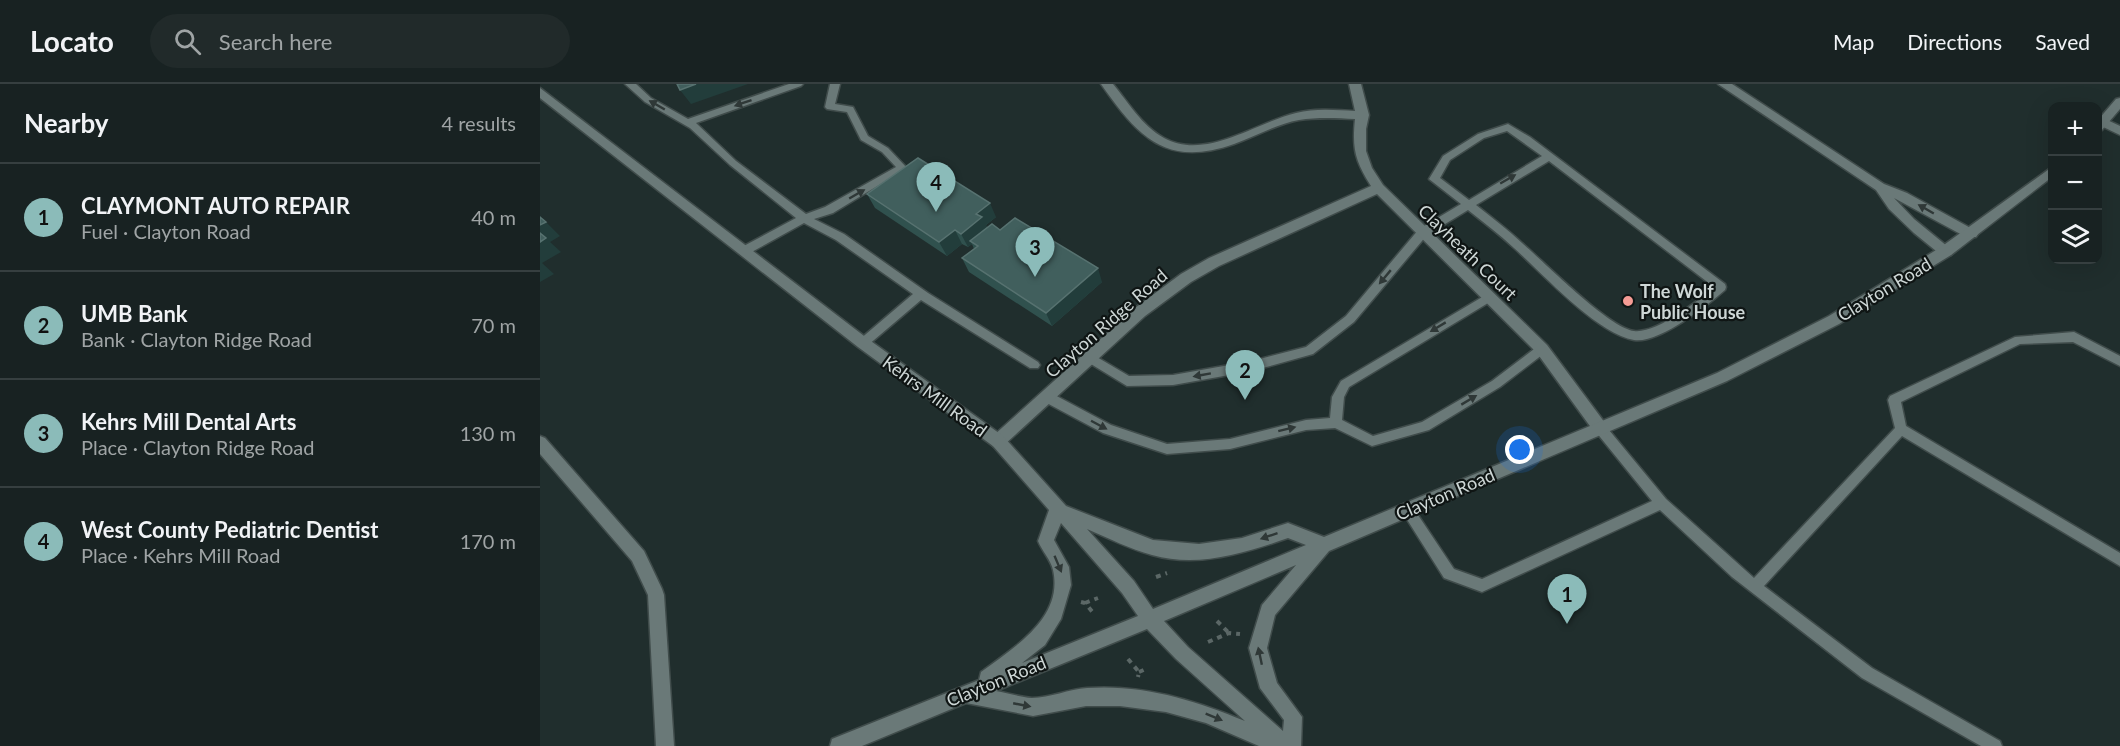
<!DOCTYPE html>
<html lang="en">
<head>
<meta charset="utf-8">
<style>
  :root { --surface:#182222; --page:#212a2a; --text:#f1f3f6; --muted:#9fa4a5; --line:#363f40; --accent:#8bbbb9 }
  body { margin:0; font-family:Lato,sans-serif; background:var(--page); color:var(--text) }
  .controls { position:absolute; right:18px; top:18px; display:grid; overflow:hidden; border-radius:12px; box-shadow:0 6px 24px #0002 }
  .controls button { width:54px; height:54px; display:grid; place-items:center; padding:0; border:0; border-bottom:2px solid var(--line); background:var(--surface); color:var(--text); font:30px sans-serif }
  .you { position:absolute; left:980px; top:366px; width:21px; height:21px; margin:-15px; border:4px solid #fff; border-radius:50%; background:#1a73e8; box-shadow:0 0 0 9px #1a73e833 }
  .badge { display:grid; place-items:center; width:39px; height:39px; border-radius:50%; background:var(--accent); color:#111; font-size:20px; font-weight:700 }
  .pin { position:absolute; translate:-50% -50px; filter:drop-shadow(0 2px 3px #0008) }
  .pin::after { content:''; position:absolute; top:32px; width:21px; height:18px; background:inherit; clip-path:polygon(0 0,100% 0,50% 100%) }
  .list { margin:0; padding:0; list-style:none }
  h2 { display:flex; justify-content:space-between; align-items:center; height:78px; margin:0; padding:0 24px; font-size:26px }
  h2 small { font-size:20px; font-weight:400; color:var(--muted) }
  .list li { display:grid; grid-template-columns:39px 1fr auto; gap:18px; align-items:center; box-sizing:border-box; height:108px; padding:0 24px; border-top:2px solid var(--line) }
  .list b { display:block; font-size:22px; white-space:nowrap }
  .list p { margin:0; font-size:20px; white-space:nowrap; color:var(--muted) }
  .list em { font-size:20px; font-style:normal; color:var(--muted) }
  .icon { flex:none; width:33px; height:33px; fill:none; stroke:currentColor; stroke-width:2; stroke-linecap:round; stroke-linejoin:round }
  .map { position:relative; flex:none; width:1580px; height:662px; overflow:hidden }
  header { display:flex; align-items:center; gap:36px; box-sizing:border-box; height:84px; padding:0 30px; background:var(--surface); border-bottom:2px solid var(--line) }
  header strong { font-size:28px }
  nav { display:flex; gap:33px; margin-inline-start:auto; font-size:21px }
  .search { width:420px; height:54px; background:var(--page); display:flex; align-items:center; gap:15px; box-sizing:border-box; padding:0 21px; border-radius:33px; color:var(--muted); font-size:22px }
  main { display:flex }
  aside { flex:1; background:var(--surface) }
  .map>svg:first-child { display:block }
</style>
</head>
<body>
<header>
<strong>Locato</strong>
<div class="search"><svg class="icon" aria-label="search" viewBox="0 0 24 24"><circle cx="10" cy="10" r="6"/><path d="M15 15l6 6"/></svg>Search here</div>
<nav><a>Map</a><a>Directions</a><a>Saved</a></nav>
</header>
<main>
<aside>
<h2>Nearby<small>4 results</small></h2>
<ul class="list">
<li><span class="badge">1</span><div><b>CLAYMONT AUTO REPAIR</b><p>Fuel · Clayton Road</p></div><em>40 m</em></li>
<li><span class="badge">2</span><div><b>UMB Bank</b><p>Bank · Clayton Ridge Road</p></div><em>70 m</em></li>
<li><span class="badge">3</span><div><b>Kehrs Mill Dental Arts</b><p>Place · Clayton Ridge Road</p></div><em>130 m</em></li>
<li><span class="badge">4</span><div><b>West County Pediatric Dentist</b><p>Place · Kehrs Mill Road</p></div><em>170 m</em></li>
</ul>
</aside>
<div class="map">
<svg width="1580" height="662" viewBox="0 0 1580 662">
  <rect width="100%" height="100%" fill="#202e2d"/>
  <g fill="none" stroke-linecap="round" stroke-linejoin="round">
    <defs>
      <path id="lane" d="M85,0H96L111,14L148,35L249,0H263L261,2L156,39L196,77L266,130L285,123L356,83L342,68L321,56L307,28L287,25L285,23L290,0H300L295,20L313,23L328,52L348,64L367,84L293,129L274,135L304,150L388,209L498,278L500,281L498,284H490L381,216L327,262H319L317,259L319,256L373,210L296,156L264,139L208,170H200L199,167L200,164L256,134L190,81L150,44L105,18Z
        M968,40L990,53L1185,200L1186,203L1185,206C1167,222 1118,260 1094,256C1057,250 1002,189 974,164C959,150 943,138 928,126L887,151L814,238L773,270L712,287L633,301L587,302L546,277L544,274L546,271L550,269L589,292L633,291L712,277L766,263L806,232L879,145L921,120L889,95L903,72L938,50ZM967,47L1002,72L929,116L900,94L910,76L944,54ZM1009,77L1174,203C1158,217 1116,250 1094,247C1069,244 1004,178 982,159C967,145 951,133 936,121Z
        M949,209L954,213L953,216L809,303L804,313L802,336L833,352L882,338L952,297L998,262H1006L1008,265L1006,268L960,303L889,346L832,362L795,344L766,346L690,365L627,370L563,349L503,317L501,313L503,309H511L571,341L627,360L690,355L766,336L790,334L792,313L801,297Z
        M1534,248L1580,272V282L1533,258L1480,260L1361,318L1366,342L1580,469V482L1362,352L1224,502L1332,584L1460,657L1462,662H1441L1322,594L1192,493L1120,426L942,508L904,494L861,426L862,422L867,420L872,422L914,485L942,495L1112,417L1056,348L1054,344L1056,340L1060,339L1064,340L1126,415L1214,494L1355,344L1348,316L1350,312L1475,253Z"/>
      <path id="street" d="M561,0H573C588,18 602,42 624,54C665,77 715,39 756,29C775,24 796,26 815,27L809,0H821L829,31L826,45V67L832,84L843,101L1007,261L1065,339L1068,344L1065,349L1060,350L1055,349L997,269L837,110L679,182L651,198L605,232L463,362L458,364L453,362L450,357L453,352L595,224L641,190L669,174L831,102C815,77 812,65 815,35C797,34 777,33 759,36C737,40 716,52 694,60C626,84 598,53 561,0Z
        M1178,0H1192L1344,100L1367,109L1436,147L1438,150L1436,153H1426L1354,114L1374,135L1413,167L1411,171H1401L1374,149L1349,125L1336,106Z
        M1563,34L1580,42V51L1559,41V35Z
        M0,352L5,354L104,467L122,505L124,511L134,662H116L108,511L92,477L0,370Z"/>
      <path id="secondary" d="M0,4L328,255L463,352L526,422L613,456L659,460L702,454L748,439L784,453L1177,289L1289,232L1401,163L1512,83V93L1411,171L1299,240L1187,297L789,467L735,531L727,564L737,599L762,633L761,662H719L666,639L626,628L580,622H546L493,632L426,619L322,662H290L292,655L439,596L441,588C473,564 524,534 513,486C511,476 502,467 498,457L509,426L453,362L318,263L0,14ZM521,439L582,509L598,532L482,579L505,561L521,535L531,501L529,483L514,456ZM547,445C568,454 590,465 612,471C658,484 705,469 748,454L766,461L613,525L594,497ZM756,481L722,521L709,564L720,604L744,636L743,647L648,563L624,537ZM607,545L636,575L705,637C655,616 602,600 547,604C529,605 510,614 492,614C480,613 467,609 456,607Z
        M1580,14V25L1562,46L1558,47V36L1576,15Z"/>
    </defs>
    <use href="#lane" stroke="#404c4b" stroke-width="3"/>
    <use href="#street" stroke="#404c4b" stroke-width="3"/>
    <use href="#secondary" stroke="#404c4b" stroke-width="3"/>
    <path stroke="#5b6766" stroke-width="4" stroke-dasharray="5 5" stroke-linecap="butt" d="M616,493L627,489
      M541,518L545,519L555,531
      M545,519L558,514
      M677,537L689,549
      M668,558L689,549L700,550
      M588,575L599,588L598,593
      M599,588L608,584"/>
    <use href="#lane" fill="#6a7978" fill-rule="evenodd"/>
    <use href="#street" fill="#6a7978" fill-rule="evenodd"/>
    <use href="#secondary" fill="#6a7978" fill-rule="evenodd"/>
  </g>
  <path fill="#30514e" d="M327,110L456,133L446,141L447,144L460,146L562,198L512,242L429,188L422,174L434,165L432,160L428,163L422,160L407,172L335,124Z"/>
  <path fill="#223d3b" d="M156,0H208L151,20L140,6Z
    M450,119L456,133L446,141L449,147L430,157L432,160L428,163L421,150L436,130Z
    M6,138L20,152L10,158L21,168L2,179L14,190L0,198V141Z
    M415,146L422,160L407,172L399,158Z
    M558,184L562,198L512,242L506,229Z"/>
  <path fill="#415f5d" stroke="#577270" stroke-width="1.5" d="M137,0H156L140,6Z
    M378,74L450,119L436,130L442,133L421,150L415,146L399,158L327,110Z
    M0,133L6,138L0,141Z
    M475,134L558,184L506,229L422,174L438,162L430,157L452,140L460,146Z
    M0,149L6,154L0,158Z"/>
  <defs><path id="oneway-solid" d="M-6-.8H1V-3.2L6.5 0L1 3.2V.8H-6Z" transform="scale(1.5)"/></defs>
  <g fill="#2f3837">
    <use href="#oneway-solid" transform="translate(203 19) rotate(161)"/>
    <use href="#oneway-solid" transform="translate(117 21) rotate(-150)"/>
    <use href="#oneway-solid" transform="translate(968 95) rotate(-30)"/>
    <use href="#oneway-solid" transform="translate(317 110) rotate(-30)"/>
    <use href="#oneway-solid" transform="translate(1386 125) rotate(-150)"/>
    <use href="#oneway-solid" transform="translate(845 193) rotate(130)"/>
    <use href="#oneway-solid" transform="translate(898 243) rotate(149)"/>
    <use href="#oneway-solid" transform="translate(662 291) rotate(170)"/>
    <use href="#oneway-solid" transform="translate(929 316) rotate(-31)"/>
    <use href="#oneway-solid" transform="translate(559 341) rotate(28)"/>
    <use href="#oneway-solid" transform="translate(747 345) rotate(-14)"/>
    <use href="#oneway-solid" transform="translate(729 452) rotate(161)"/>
    <use href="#oneway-solid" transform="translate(518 480) rotate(67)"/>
    <use href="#oneway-solid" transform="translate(720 572) rotate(-102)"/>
    <use href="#oneway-solid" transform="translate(482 621) rotate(11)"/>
    <use href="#oneway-solid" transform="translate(674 633) rotate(22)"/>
  </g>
  <circle fill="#f59c95" stroke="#0f1514" stroke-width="2" cx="1088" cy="217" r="6"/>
  <g text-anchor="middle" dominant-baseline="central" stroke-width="4.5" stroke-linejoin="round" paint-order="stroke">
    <g font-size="18" fill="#ced7d6" stroke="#0f1514">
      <text transform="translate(928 168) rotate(44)">Clayheath Court</text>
      <text transform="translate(1344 205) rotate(-31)">Clayton Road</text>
      <text transform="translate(566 239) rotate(-41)">Clayton Ridge Road</text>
      <text transform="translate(395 312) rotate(36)">Kehrs Mill Road</text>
      <text transform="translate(905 410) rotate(-23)">Clayton Road</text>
      <text transform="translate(456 597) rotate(-22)">Clayton Road</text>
    </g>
    <g font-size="18" font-weight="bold" fill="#ced7d6" stroke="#0f1514" text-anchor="start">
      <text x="1100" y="207">The Wolf<tspan x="1100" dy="21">Public House</tspan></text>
    </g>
  </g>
</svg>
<div class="controls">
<button>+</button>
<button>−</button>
<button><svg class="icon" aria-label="layers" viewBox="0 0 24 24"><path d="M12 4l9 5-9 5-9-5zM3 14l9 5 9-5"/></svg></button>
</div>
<div class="you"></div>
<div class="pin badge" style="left:1027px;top:540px">1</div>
<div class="pin badge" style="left:705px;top:316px">2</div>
<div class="pin badge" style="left:495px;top:193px">3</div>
<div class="pin badge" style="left:396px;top:128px">4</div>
</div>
</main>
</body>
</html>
